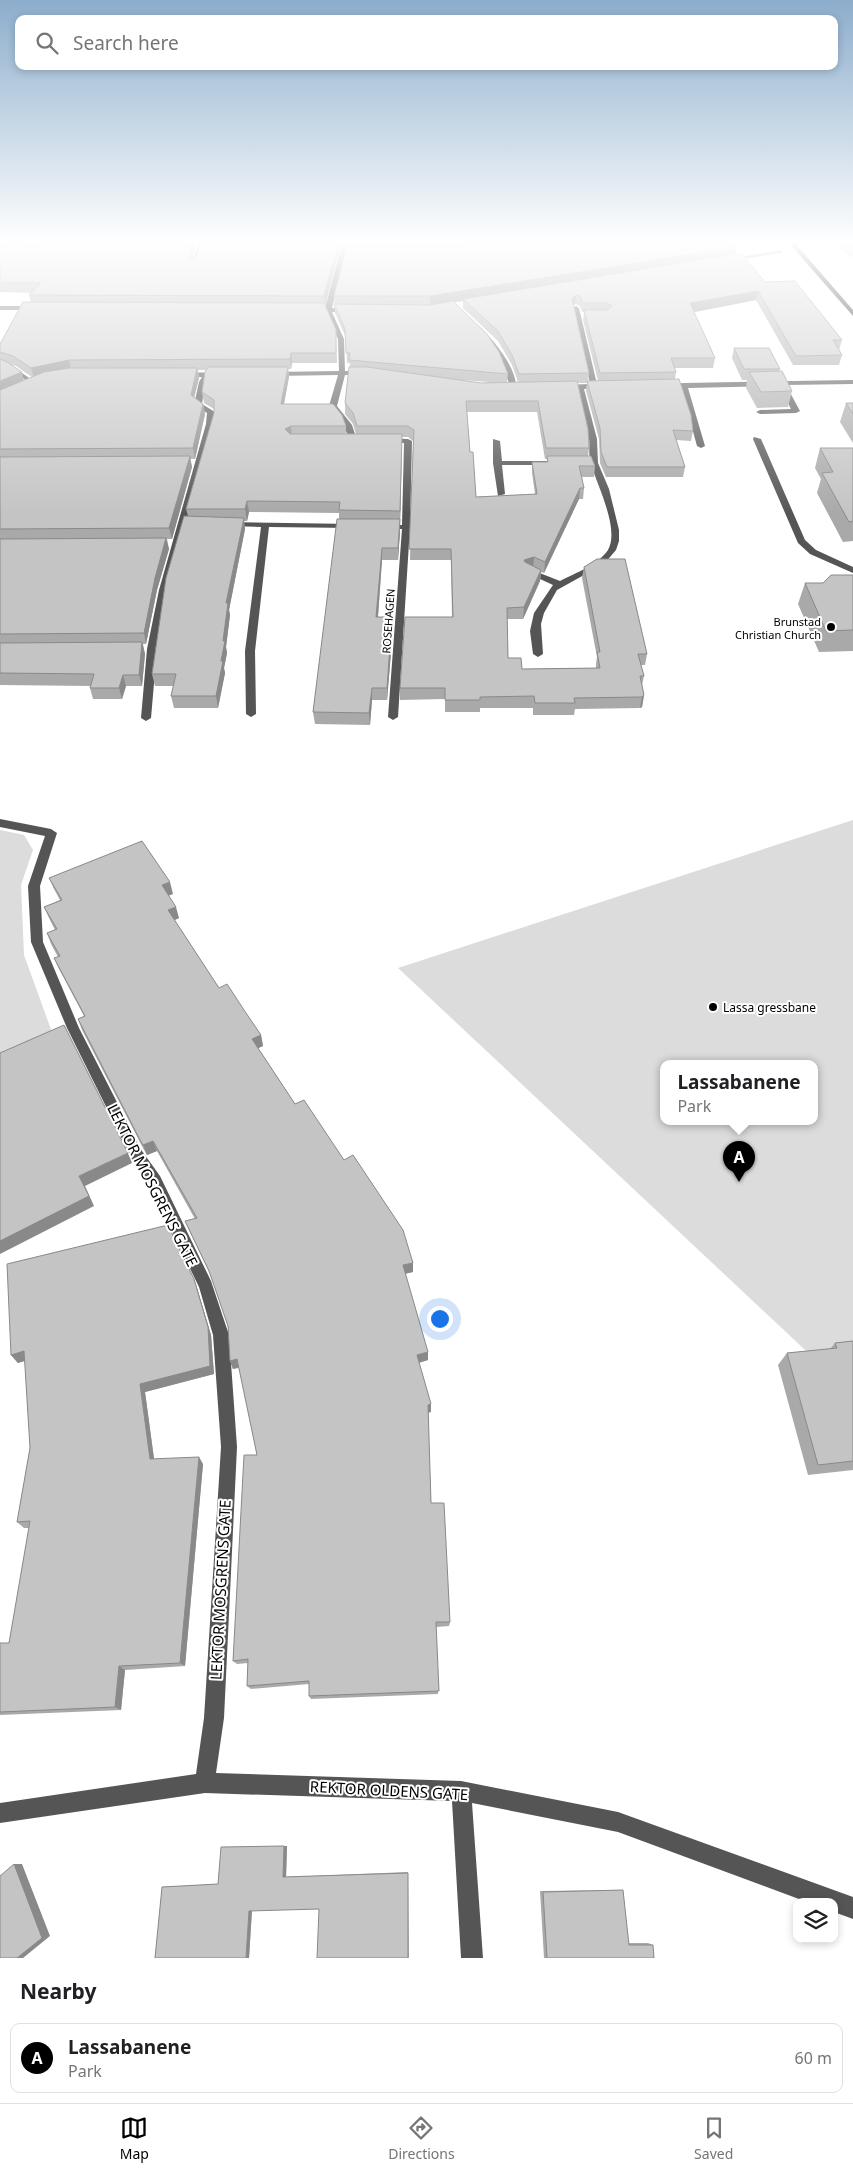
<!DOCTYPE html>
<html lang="en">
<head>
<meta charset="utf-8">
<style>
  :root { --surface:#fff; --page:#f2f2f2; --text:#202124; --muted:#757577; --line:#e0e0e0; --accent:#000 }
  body { margin:0; font-family:"Noto Sans",sans-serif; background:var(--page); color:var(--text) }
  .controls { position:absolute; right:15px; bottom:15px; display:grid; overflow:hidden; border-radius:10px; box-shadow:0 2px 8px #0003 }
  .controls button { width:45px; height:45px; display:grid; place-items:center; padding:0; border:0; border-bottom:1px solid var(--line); background:var(--surface); color:var(--text); font:25px sans-serif }
  .you { position:absolute; left:439px; top:1318px; width:18px; height:18px; margin:-12px; border:4px solid #fff; border-radius:50%; background:#1a73e8; box-shadow:0 0 0 8px #1a73e833 }
  .badge { display:grid; place-items:center; width:32px; height:32px; border-radius:50%; background:var(--accent); color:#fff; font-size:16px; font-weight:700 }
  .pin { position:absolute; translate:-50% -41px; filter:drop-shadow(0 1px 2px #0008) }
  .pin::after { content:''; position:absolute; top:26px; width:18px; height:15px; background:inherit; clip-path:polygon(0 0,100% 0,50% 100%) }
  .popup { position:absolute; left:660px; top:1060px; width:158px; height:65px; box-sizing:border-box; display:grid; place-content:center; border-radius:10px; background:var(--surface); filter:drop-shadow(0 1px 4px #0005); font-size:16px; white-space:nowrap; color:var(--muted) }
  .popup b { font-size:19px; color:var(--text) }
  .popup::after { content:''; position:absolute; left:50%; top:100%; margin-left:-10px; border:10px solid transparent; border-top-color:var(--surface) }
  .list { margin:0; padding:0; list-style:none }
  h2 { display:flex; justify-content:space-between; align-items:center; height:65px; margin:0; padding:0 20px; font-size:21px }
  h2 small { font-size:16px; font-weight:400; color:var(--muted) }
  .list li { display:grid; grid-template-columns:32px 1fr auto; gap:15px; align-items:center; box-sizing:border-box; height:70px; margin:0 10px 10px; padding:0 10px; border:1px solid var(--line); border-radius:10px }
  .list b { display:block; font-size:19px; white-space:nowrap }
  .list p { margin:0; font-size:16px; white-space:nowrap; color:var(--muted) }
  .list em { font-size:16px; font-style:normal; color:var(--muted) }
  .icon { flex:none; width:28px; height:28px; fill:none; stroke:currentColor; stroke-width:2; stroke-linecap:round; stroke-linejoin:round }
  .map { position:relative; flex:none; width:853px; height:1958px; overflow:hidden }
  .search { position:absolute; background:var(--surface); box-shadow:0 2px 8px #0003; left:15px; right:15px; top:15px; height:55px; display:flex; align-items:center; gap:12px; box-sizing:border-box; padding:0 18px; border-radius:10px; color:var(--muted); font-size:19px }
  .sheet { height:145px; background:var(--surface) }
  nav { display:flex; justify-content:space-around; align-items:center; box-sizing:border-box; height:70px; border-top:1px solid var(--line); background:var(--surface); font-size:14px; color:var(--muted) }
  nav a { display:grid; justify-items:center; gap:2px }
  nav .on { color:var(--accent) }
  .map>svg:first-child { display:block }
</style>
</head>
<body>
<div class="map">
<svg width="853" height="1958" viewBox="0 0 853 1958">
  <rect width="100%" height="100%" fill="#fff"/>
  <path fill="#dcdcdc" fill-rule="evenodd" d="M853,820V1395L398,968ZM664,1063H814V1121H664Z
    M0,830L24,835L33,850L21,885L24,955L53,1035L0,1054Z"/>
  <g fill="none" stroke-linecap="round" stroke-linejoin="round">
    <path fill="#555" fill-rule="evenodd" d="M199,241H205L195,268L190,269Z
      M343,241H349L332,308H351L354,310L351,312H332L344,339L345,371H364L367,373L364,375H345L337,406L352,425L357,440L353,442L349,440L344,425L329,406L338,375L272,376L269,374L272,372L339,371L338,339L326,312L308,310L325,308Z
      M834,241L793,245L790,243L802,241Z
      M783,250L781,253L730,261L727,259Z
      M0,306H36L39,308L36,310H0Z
      M576,306L579,308L597,384L606,386L603,388L584,389L597,439L598,463L609,489L619,530V541L616,550L604,564L557,590L544,613L541,624L543,654L538,657L533,654L530,631L534,613L553,585L525,572L532,570L560,581C575,573 598,565 608,550C620,529 597,485 591,464C588,456 590,446 589,438C586,421 581,405 577,389H561L558,387L561,385L590,384L573,308Z
      M475,326H479C493,339 518,369 516,389L511,388L497,354L475,328Z
      M0,362L15,368L35,382L30,383L11,370L0,366Z
      M222,372L224,373V375L209,376L205,382L202,404L215,412L214,424L167,590L157,649L151,718L146,721L141,718L147,649L159,590L206,424L207,413L194,405L199,382L202,377H182L179,375L182,373Z
      M853,380V384L786,385L800,411L796,413L760,414L756,412L760,410L791,409L779,386L688,388L705,446L701,448L697,446L681,388H666L663,386L666,384L684,383Z
      M754,437L761,439L805,540L816,550L853,567V573L810,554L798,543L753,439Z
      M382,438L408,439L412,441L410,527L398,717L393,720L388,717L402,529H383L379,527L383,525H402L404,443L385,442L381,440Z
      M493,439L500,441L502,461H549L553,463L549,465H502L505,494L498,496L493,463Z
      M225,522L353,524L357,526L353,528L269,527L255,651L256,714L251,717L246,714L245,651L261,527L228,526L224,524Z
      M0,819L51,829L57,833L40,886L43,942L79,1028L142,1151L160,1176L211,1281L229,1335L237,1447L224,1718L216,1773L461,1781L618,1812L853,1897V1919L834,1912V1902H807L618,1832L472,1803L483,1958H461L452,1801L205,1793L0,1823V1803L196,1774L204,1718L221,1447L213,1335L199,1287L150,1186L132,1159L67,1028L31,942L28,886L45,836L0,827Z"/>
    <path fill="#000" fill-rule="evenodd" d="M787,241H793L853,310V316Z"/>
  </g>
  <path fill="#a9a9a9" fill-rule="evenodd" d="M0,241H197L192,260L195,259L202,241H342L325,305L336,330L337,363H292L291,369H288L289,377L284,404L346,426V434H356L353,424L345,414V403L350,363H347L346,338L335,313L334,296L349,247L348,241H455L454,246L737,247L735,254L765,282L842,340L839,350H838L842,355L839,365H793L756,300L694,312L715,358L713,368H674L676,372L675,379L693,431L691,441L676,440L685,467L683,477H606L600,463L599,439L586,391L587,383H577L589,448L588,456L595,466L594,477H582L584,488L583,499H579L544,573L541,572L540,581L523,619H507L508,658L522,669L596,668V664L597,657L582,578L584,567L647,654L645,665H641L644,676L642,685L644,695L642,707L640,708L575,709L574,715H533V708H480V712H445V699L400,700V688L452,617L451,560H410L413,441L408,437H402L400,531L398,560H382L378,617L393,629L387,700H372L370,725L315,724L313,712L339,519V513L249,512L247,521H244L245,529L229,610L230,615L226,647L227,653L224,668L225,673L218,708H174L171,696L174,686H155L152,674L188,516L186,509L214,413V409L204,403L202,392L207,370H198L199,378L194,398L203,404L205,414L195,459H190L192,467L172,539H167L169,549L157,590L146,644H143L145,654L142,686H126L122,699H93L90,688L91,686L0,685V344L31,302L29,295L31,293L0,292ZM463,301V308L498,341L512,365L518,382H507L508,374L454,302ZM575,304L580,306L582,312H584L583,320L598,381H588L589,373L574,306ZM12,365L16,366L32,377L24,380ZM461,380L489,382L481,383ZM467,412H537L545,459H547L546,462H532V473L535,494L476,497L470,452Z
    M835,241H853V257L843,251L834,243Z
    M734,348L780,369L779,371L792,391L788,407L757,408L746,388L747,380H742L732,358Z
    M846,403H853V443L840,422Z
    M820,448H853V541L843,542L817,493L821,479L815,468Z
    M853,575V651L819,652L798,604L805,583H823Z
    M49,878L173,894L168,895L179,918L174,920L219,988L261,1035L263,1046L258,1048L295,1104L344,1160L413,1263V1272L405,1274L428,1360L419,1363L431,1412H428L431,1503L450,1622L449,1626L436,1627L438,1694L311,1699L309,1696V1684L251,1689L247,1686L248,1663L237,1664L233,1661L257,1455L239,1368L233,1369L230,1361L228,1326L212,1278L189,1230L185,1221L195,1219L157,1151L147,1155L144,1150L82,1030L78,1019L84,1016L59,969L54,958L58,957L51,944L47,933L55,930L49,918L44,907L60,900L54,889Z
    M197,1288L211,1335L214,1374L145,1392L154,1459L203,1464L185,1666L125,1670L121,1710L0,1715V1643H9L29,1528H24L17,1522L30,1448L25,1361L18,1363L11,1355Z
    M853,1341V1470L808,1475L778,1365L787,1353L830,1349L835,1343Z
    M287,1846L286,1877L408,1872L409,1958L319,1909L252,1910L249,1958H155L162,1887L218,1884Z
    M619,1890H623L628,1943H648L653,1945L654,1958H544L540,1891Z"/>
  <path fill="#898989" d="M34,241H47L34,256L31,247L32,242Z
    M193,241H197L189,271L188,261Z
    M339,241H342L325,306L324,296Z
    M737,247L735,256L463,299V301L430,306V296Z
    M758,291L756,300L689,313L690,303Z
    M576,295L575,304L571,308L572,299Z
    M291,353L292,363L291,369L290,359Z
    M69,360L71,370L34,378L31,368Z
    M288,367L289,377L282,414L281,404Z
    M197,368L199,378L192,406L191,395Z
    M22,372L24,383L0,393V381Z
    M203,404L205,414L195,459L193,448Z
    M291,426L292,437L285,429Z
    M402,434V445L400,522V511Z
    M190,456L192,467L172,539L169,528Z
    M580,488L579,499L544,573L545,562Z
    M247,501L249,512L247,521L245,509Z
    M244,518L245,529L229,610L230,615L226,647L227,653L224,668L225,673L218,708L216,696L221,661L226,603Z
    M400,519V531L398,560V548Z
    M166,538L169,549L157,590L146,644L144,633L155,578Z
    M382,548V560L377,629L376,617Z
    M534,557L533,568L523,571L524,560Z
    M541,570L540,581L523,619L524,607Z
    M392,617L393,629L387,700V688Z
    M142,642L145,654L142,686L139,675Z
    M123,675L126,686L122,699L119,688Z
    M372,688V700L370,725L369,713Z
    M644,695L642,707L640,708L642,697Z
    M170,882L173,894L165,897L162,885Z
    M176,907L179,918L171,922L168,910Z
    M261,1035L263,1046L254,1050L252,1039Z
    M153,1141L157,1151L147,1155L143,1145Z
    M128,1153L132,1163L85,1186L94,1206L0,1254V1241L79,1176Z
    M413,1263V1272L403,1274V1265Z
    M194,1279L197,1288L211,1335L214,1374L145,1392L155,1466L150,1459L140,1384Z
    M24,1351L30,1359L18,1363L11,1355Z
    M428,1352V1360L417,1363V1355Z
    M237,1359L240,1367L233,1369L230,1361Z
    M431,1404V1412L428,1413V1405Z
    M199,1457L203,1464L185,1666L180,1663Z
    M119,1666L125,1670L121,1710L115,1707Z
    M284,1846H287L286,1877H283Z
    M14,1864H22L50,1936L23,1958H17Z
    M252,1909L249,1958H246L249,1911Z"/>
  <path fill="#c4c4c4" stroke="#898989" d="M0,241H34L32,242L31,247H38L46,241H193L188,261L195,259L202,241H339L324,296L29,295L41,283H0Z
    M462,241H732L737,247L430,296H334L347,247L457,246L462,242Z
    M844,241H853V246L845,242Z
    M741,253L765,282L795,281L842,340H833L842,355L796,356L758,291L690,303L715,358H671L676,372L600,373L584,310H607L612,306L607,303H583L581,297L576,295L572,299L589,373L519,374L512,355L498,331L463,299Z
    M453,301L487,334L499,352L508,374L349,360L350,353H346L345,329L334,304L430,305Z
    M23,302L324,303L336,330V353H291L290,359L69,360L31,368L13,356L0,352V344Z
    M734,348H769L780,369H744Z
    M0,359L7,362L22,372L0,381Z
    M208,367H288L281,404H333L342,415L346,426H291L285,429L290,434H402L400,511L339,510L340,502L247,501L245,509H186L214,413V400L202,392L205,372Z
    M349,367H367L481,383L577,381L588,429L589,448H546L538,401H466L470,452H473L476,497L537,494L532,462H548L547,456H591L595,466H579L584,488H580L545,562L534,557L524,560L525,562L541,570L524,607L507,608L508,658H521L522,669L600,668L597,652H600L584,567L597,559H625L647,654H638L644,676H640L644,695L642,697L574,698L575,703H535L534,696L480,697V700H445V688H400L405,617H453L451,549H409L414,430L408,426H357L353,413L345,403Z
    M69,368H197L191,395L203,404L193,448L0,449V390L44,372Z
    M782,371L792,391L761,392L749,372Z
    M679,379L691,415L693,431L673,430L685,467H607L601,452L600,428L587,381Z
    M846,403H853V414Z
    M820,448H853V521L849,522L822,473L833,472Z
    M190,456L169,528L0,529V457Z
    M184,516L244,518L226,603H228L223,641H225L221,661H223L216,696H171L176,674H152L166,578Z
    M337,519H400L398,548H382L380,572L376,617H392L387,688H372L369,713L313,712Z
    M166,538L155,578L144,633L0,634V539Z
    M831,575H853V630L826,631L805,583H823Z
    M142,642L139,675H123L119,688H90L94,674L0,673V643Z
    M142,841L170,882L162,885L176,907L168,910L219,988L227,984L244,1010L261,1035L252,1039L295,1104L304,1100L344,1160L353,1155L403,1230L413,1263L403,1265L428,1352L417,1355L431,1404L428,1405L431,1503H444L450,1622H436L439,1691L309,1696V1681L247,1686L248,1659L233,1661L244,1455H257L237,1359L230,1361L228,1326L209,1271L185,1221L197,1218L153,1141L143,1145L140,1140L78,1019L85,1016L54,958L60,956L47,933L57,929L44,907L62,900L49,878Z
    M64,1025L128,1153L79,1176L89,1196L0,1241V1053Z
    M168,1225L194,1279L208,1327L210,1366L140,1384L150,1459L199,1457L180,1663L119,1666L115,1707L0,1712V1643H9L30,1521L17,1522L30,1448L24,1351L11,1355L7,1264Z
    M853,1341V1461L818,1465L787,1353L837,1348L835,1343Z
    M284,1846L283,1877L408,1873V1958H317L319,1909L249,1911L246,1958H155L162,1887L218,1884L221,1847Z
    M14,1864L42,1938L17,1958H0V1876Z
    M623,1890L629,1945H653L654,1958H547L543,1892Z"/>
  <linearGradient id="sky" x2="0" y2="1"><stop stop-color="#8cadcc"/><stop offset="0.47" stop-color="#fff"/><stop offset="1" stop-color="#fff" stop-opacity="0"/></linearGradient>
  <rect width="853" height="515" fill="url(#sky)"/>
  <g fill="#000" stroke="#fff" stroke-width="2">
    <circle cx="831" cy="627" r="5"/>
    <circle cx="713" cy="1007" r="5"/>
  </g>
  <g text-anchor="middle" dominant-baseline="central" stroke-width="4" stroke-linejoin="round" paint-order="stroke">
    <g font-size="11" fill="#000" stroke="#fff">
      <text transform="translate(388 621) rotate(-86)">ROSEHAGEN</text>
    </g>
    <g font-size="11" fill="#000" stroke="#fff" text-anchor="end">
      <text x="821" y="621">Brunstad<tspan x="821" dy="13">Christian Church</tspan></text>
    </g>
    <g font-size="12" fill="#000" stroke="#fff" text-anchor="start">
      <text x="723" y="1007">Lassa gressbane</text>
    </g>
    <g font-size="15" fill="#000" stroke="#fff">
      <text transform="translate(153 1185) rotate(63)">LEKTOR MOSGRENS GATE</text>
      <text transform="translate(220 1590) rotate(-87)">LEKTOR MOSGRENS GATE</text>
      <text transform="translate(389 1790) rotate(3)">REKTOR OLDENS GATE</text>
    </g>
  </g>
</svg>
<div class="controls">
<button><svg class="icon" aria-label="layers" viewBox="0 0 24 24"><path d="M12 4l9 5-9 5-9-5zM3 14l9 5 9-5"/></svg></button>
</div>
<div class="you"></div>
<div class="pin badge" style="left:739px;top:1182px">A</div>
<div class="popup"><b>Lassabanene</b>Park</div>
<div class="search"><svg class="icon" aria-label="search" viewBox="0 0 24 24"><circle cx="10" cy="10" r="6"/><path d="M15 15l6 6"/></svg>Search here</div>
</div>
<section class="sheet">
<h2>Nearby<small></small></h2>
<ul class="list">
<li><span class="badge">A</span><div><b>Lassabanene</b><p>Park</p></div><em>60 m</em></li>
</ul>
</section>
<nav>
<a class="on"><svg class="icon" aria-label="map" viewBox="0 0 24 24"><path d="M3 6l6-2 6 2 6-2v14l-6 2-6-2-6 2zM9 4v14M15 6v14"/></svg>Map</a>
<a><svg class="icon" aria-label="directions" viewBox="0 0 24 24"><path d="M12 3l9 9-9 9-9-9zM9 14v-3h6M13 9l2 2-2 2"/></svg>Directions</a>
<a><svg class="icon" aria-label="saved" viewBox="0 0 24 24"><path d="M7 4h10v16l-5-4-5 4z"/></svg>Saved</a>
</nav>
</body>
</html>
